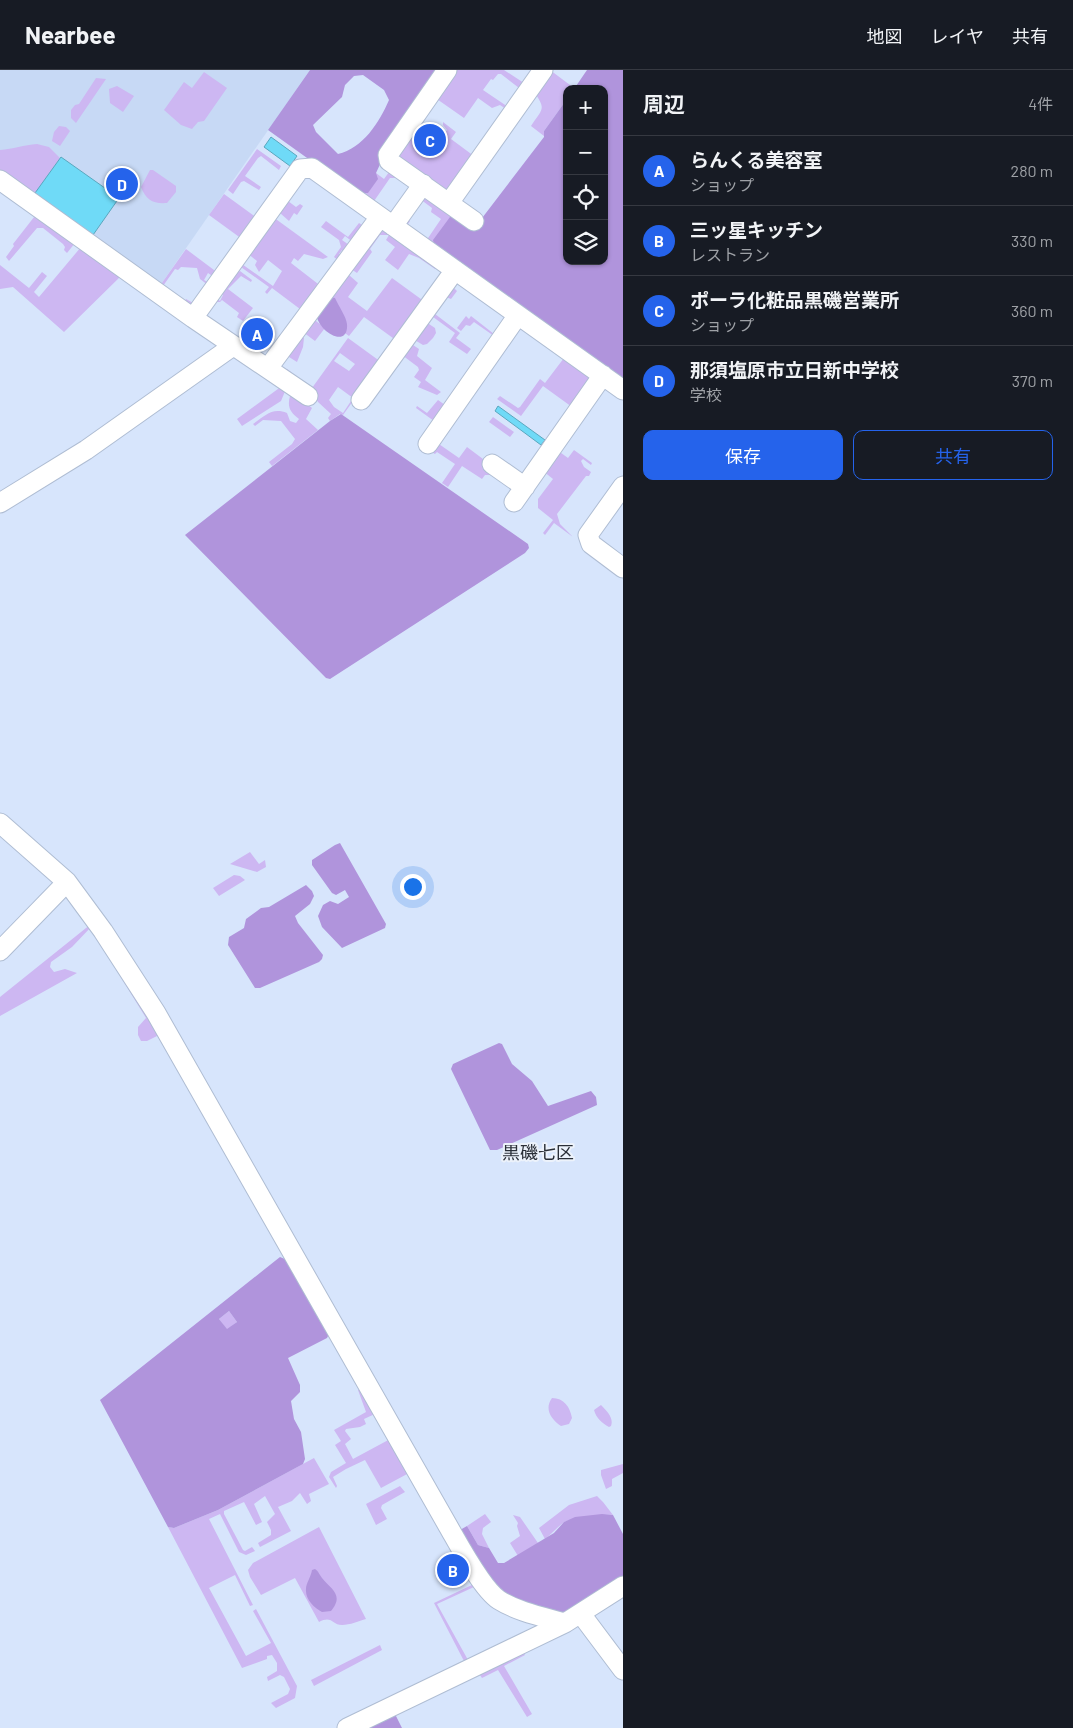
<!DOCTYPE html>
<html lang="ja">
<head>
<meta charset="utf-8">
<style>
  :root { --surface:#171b24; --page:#242831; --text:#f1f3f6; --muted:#9ea1a6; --line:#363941; --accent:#2563eb }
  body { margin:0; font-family:Barlow,"Noto Sans JP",sans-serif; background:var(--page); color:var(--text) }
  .controls { position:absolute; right:15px; top:15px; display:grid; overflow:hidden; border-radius:10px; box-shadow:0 1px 4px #0004 }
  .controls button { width:45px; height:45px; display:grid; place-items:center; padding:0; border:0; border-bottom:1px solid var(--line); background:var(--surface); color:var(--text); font:25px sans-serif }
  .you { position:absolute; left:412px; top:816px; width:18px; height:18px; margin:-12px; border:4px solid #fff; border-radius:50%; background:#1a73e8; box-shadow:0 0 0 8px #1a73e833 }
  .badge { display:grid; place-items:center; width:32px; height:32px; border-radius:50%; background:var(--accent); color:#fff; font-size:16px; font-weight:700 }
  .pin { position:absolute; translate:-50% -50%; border:2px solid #fff; box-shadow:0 1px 5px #0006 }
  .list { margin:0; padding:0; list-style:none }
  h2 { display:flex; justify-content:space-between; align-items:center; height:65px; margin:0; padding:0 20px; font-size:21px }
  h2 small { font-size:16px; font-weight:400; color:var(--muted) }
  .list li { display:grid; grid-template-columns:32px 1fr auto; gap:15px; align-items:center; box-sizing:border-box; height:70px; padding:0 20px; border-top:1px solid var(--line) }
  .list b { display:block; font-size:19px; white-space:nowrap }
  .list p { margin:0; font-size:16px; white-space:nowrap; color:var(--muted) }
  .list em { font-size:16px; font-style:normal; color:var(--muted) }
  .actions { display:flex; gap:10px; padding:15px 20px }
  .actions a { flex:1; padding:11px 0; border:1px solid var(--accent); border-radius:10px; text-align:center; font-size:18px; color:var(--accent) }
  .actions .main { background:var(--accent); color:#fff }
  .icon { flex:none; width:28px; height:28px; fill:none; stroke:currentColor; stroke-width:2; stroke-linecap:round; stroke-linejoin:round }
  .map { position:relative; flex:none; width:623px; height:1658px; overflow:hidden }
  header { display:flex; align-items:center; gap:30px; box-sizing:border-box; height:70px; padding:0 25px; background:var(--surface); border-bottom:1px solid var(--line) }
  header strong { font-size:24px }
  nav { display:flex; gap:28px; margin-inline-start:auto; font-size:18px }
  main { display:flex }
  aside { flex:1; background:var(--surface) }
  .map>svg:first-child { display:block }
</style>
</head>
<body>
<header>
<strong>Nearbee</strong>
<nav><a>地図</a><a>レイヤ</a><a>共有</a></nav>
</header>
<main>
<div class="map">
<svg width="623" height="1658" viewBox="0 0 623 1658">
  <rect width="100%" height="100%" fill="#d7e5fc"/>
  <path fill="#c7d9f5" d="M0,0H310L159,217L0,104Z"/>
  <path fill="#cdb7f2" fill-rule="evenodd" d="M453,0H504L527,15L523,21L501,4H498L493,10L491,9L483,20L511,39L509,41L500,35L492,38L478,28L464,48L434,27Z
    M550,0L574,18L567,19V29L544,61V66L531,56C542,39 547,40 534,22Z
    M204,2L227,18L204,51L198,52L192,59L181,55L164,40L184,12L192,18Z
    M96,8L106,9L76,53L71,48V40L75,35L79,34Z
    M117,16L134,26L123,42L110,33L109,19Z
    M443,52L456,62L451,69L478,89L451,127L393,86L416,58L413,71L435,86L446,70L439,64L440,62L445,63L447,60L443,55Z
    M59,56L66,57L70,61L60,76L52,71L54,62Z
    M37,74L49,77L60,88L34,126L0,102V80C13,79 24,75 37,74Z
    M257,79L281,96L279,100L261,86L258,88L245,106L261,117L259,120L244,111L241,112L233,124L228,120Z
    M392,98L397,108H390L372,134L360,124L376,103L384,109Z
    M150,100H153L176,116V122L167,133C153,134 146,130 141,117Z
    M224,124L257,148L242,169L209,145Z
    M421,124L456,144L435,178L426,171L441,149L431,142L432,138L420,129L407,148L410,151L406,157L402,150Z
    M288,131L296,137L300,134L303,136L297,145L294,143L289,151L280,143Z
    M38,142L75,173L67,183L64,180L65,177L63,174L43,158H37L9,191L6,187L14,176L13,174Z
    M273,147L328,187L323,189L304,184L298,191L294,188L291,193L322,217L304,242L272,218L267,224L265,222L269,217L238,195L239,192L273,216L282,201L268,190L259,202L255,195L257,191L247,183Z
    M326,151L348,167L359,153L365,157L354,173L345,166L342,170L352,177L347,183L342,180L339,184L343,188L340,192L334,187L341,177L339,170L321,157Z
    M390,160L439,194L435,199L419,188L409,184L398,200L385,190L395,177L386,170L389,165H380L370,179L372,182L357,203L348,197L375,162Z
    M81,177L123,204L64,262L13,217L0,219V195L29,218L42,202L47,206L34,222L39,227Z
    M186,179L218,203L215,208L208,203L204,210L211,214L197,234L188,237L159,217ZM181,197L197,198L200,209L208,215L193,233L186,229L185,231L163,216L175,199L178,200Z
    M234,201L237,203L240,201L252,210L251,212L241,206L228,219L253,238L243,251L237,247L239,243L222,230L220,232H217L208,243V246L232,265L206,249V240L215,227L220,231L223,225L219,222Z
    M349,205L358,213L348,227L367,241L392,208L425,232L397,271L364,247L349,266L319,244Z
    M450,214L457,221L451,229L446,227L435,244L460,263L456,268L471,279L467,284L449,272L455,263L429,244Z
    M466,246L469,249L471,246L494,264V266L474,252L470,256L466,255L461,261L457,258Z
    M311,251H316L325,258L315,271L303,262Z
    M426,252L435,258L436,263L433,268L427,274L423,275L413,269Z
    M301,265L304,268L303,277L297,292L289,287V280Z
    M348,268L381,292L343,345L340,344L330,351L328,348L331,344L318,332L314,326L285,302L287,299L312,318ZM340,283L355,294L349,301L334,291ZM338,317L353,328L343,343L334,337L329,330Z
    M410,273L419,279L417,286L432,298L425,310L441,322L437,325L418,317L421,312L414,307L419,300L418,297L402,285Z
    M567,284L591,302V312L572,337L543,316L521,346L497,329L500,326L518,338L520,337L540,309L545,313Z
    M282,316L286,319L281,331L242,356L237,349Z
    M294,324L312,338L306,349L318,360L272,396L269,392L292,374L295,369L281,351L263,350L255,356L253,354C265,346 272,337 287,343L290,351L296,353L299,349C290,342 287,337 290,326Z
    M438,330L445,335L434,351L416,338L417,336L427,343Z
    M493,347L514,362L510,367L489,352Z
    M436,372L459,388L467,377L487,392L491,403L490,405H485L482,409L462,396L448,417L442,413L455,394L437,382L435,384L430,381Z
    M557,380L568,388L574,380L592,393L591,395L583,389L581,391L584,397L591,402L589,406H586L557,444L560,454L573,467L554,453L545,465L543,463L553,450L538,438V429L553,409L543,401Z
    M250,782L259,794L265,790L266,797L257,802L230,794Z
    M234,805L240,806L245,810L219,826L213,818Z
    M91,854L92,856L72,877L51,892L50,897L54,902L65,899L77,903L0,946V927Z
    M101,875L157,960V966L147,971H141L138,965V957L146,948Z
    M229,1241L237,1252L227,1260L219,1249Z
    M363,1317L377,1343L364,1349L366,1354L360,1357L346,1359L345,1361L351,1369L345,1374L353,1389L392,1368L409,1403L381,1418L365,1390L346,1399L333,1407L337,1416L336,1418L329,1407L331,1402L346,1393L335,1375L341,1371L334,1360L366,1342L358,1320Z
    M552,1328C564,1328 570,1337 572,1348L569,1354L561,1356C551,1349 544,1339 552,1328Z
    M601,1335C607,1341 614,1348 611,1356L609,1357C602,1353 596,1348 594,1340Z
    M314,1388L329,1414L309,1424L311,1431L307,1434L300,1423L292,1431L278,1437L291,1461L260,1477L258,1473L271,1465V1460L267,1452L275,1444L265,1426L254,1434L262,1452L256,1455L244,1432L224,1441V1444L243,1480L245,1481L252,1477L255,1481L246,1485L239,1482L220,1444L209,1449L253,1535L250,1536L235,1505L209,1518L246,1586L271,1573L253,1541L256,1539L297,1616L295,1628L276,1638L271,1633L288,1624L290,1619L284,1607L280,1605L268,1611L267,1607L277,1601V1593L272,1585L267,1586V1589L242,1598L168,1457L174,1458L218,1440Z
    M623,1394V1403L612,1409V1416L606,1419L601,1405V1400Z
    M400,1416L405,1422L382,1435L381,1438L387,1449L376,1455L366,1434Z
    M597,1426L603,1432L613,1445C603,1444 570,1448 563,1453C556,1458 552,1464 545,1469L539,1458L569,1435Z
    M485,1444L491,1452L483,1458L482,1464L489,1478L478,1475L467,1456Z
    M513,1445L520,1447L538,1473L518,1486L510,1473L520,1466L517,1456L518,1453Z
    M319,1457L366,1549C359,1551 350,1555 342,1555C332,1555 332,1545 319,1552L295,1508L261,1525L250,1507L248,1500L253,1493Z
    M474,1514L480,1519L474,1517L437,1534L468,1590L465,1593L434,1533Z
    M380,1575L382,1580L314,1616L311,1610Z
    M524,1583L525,1585L504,1596L532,1644L527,1647L498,1600L482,1608L480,1605Z"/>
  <path fill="#b094dc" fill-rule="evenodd" d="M310,0H444L382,90L376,103L378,109L368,123H356L268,60ZM363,5L384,20L389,30C379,53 363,78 338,84L316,62L313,55L342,27L345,15L354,6Z
    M587,0H623V317L435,178L433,170L450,147L456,144L476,156L544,67V61L567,29V191H604V19H574Z
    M330,227L335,228C339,237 346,246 347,254C349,279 318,263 316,243Z
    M341,344L528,474L529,478L525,483L330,609L326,608L185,465L330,351Z
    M340,773L386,854L385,858L342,878L322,857L318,846L323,835L330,831L338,834L349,827L345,820L336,825L332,823L312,795V790L335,775Z
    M306,815L312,821L314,826L310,834L295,846L298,853L323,885L322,889L319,892L260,918H255L228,875L229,867L244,858L246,849L261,838L269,837Z
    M499,973L502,974L512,994L532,1011L548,1036L591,1021L596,1027L597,1035L497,1080H490L451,999L453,994Z
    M280,1187L292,1192L330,1262L327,1268L288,1288L300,1315V1322L291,1331L294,1349L301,1362L305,1389L303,1394L218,1440L174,1458L168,1457L100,1330ZM229,1241L237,1252L227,1259L219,1249Z
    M602,1444L613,1445L623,1464V1510L566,1547L499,1526L460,1460L467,1456L478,1475L489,1478L498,1493H504L554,1463L564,1452L575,1447Z
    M315,1499C319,1502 319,1504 322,1508C332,1520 344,1525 331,1541L322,1542C314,1538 305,1529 306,1519C306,1513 311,1507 312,1500Z
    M392,1645L396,1646L402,1658H367Z"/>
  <path fill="#6fdaf7" stroke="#5aa7be" d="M271,67L297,86L290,96L264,77Z
    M61,87L119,128L93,165L35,123Z
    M498,336L545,370L541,375L495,341Z"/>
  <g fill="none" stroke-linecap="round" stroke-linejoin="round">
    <defs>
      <path id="minor" d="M447,0L388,85L389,91L474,151
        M0,110L193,248L308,326
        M449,133L543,0
        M393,156L423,114
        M193,248L300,99L312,98L623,320
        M268,298L380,147
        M361,330L455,200
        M428,374L518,245
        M492,394L525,417
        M623,416L588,465L591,474L623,498
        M514,432L603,305
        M0,433L86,380L233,276
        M0,753L67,812L103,861L156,943L448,1456C459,1475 482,1519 499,1530C518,1542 544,1547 565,1553
        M0,881L67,812
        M581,1544L623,1600
        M347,1658L565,1553L623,1516"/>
    </defs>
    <use href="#minor" stroke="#afbdd3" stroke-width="21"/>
    <use href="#minor" stroke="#fff" stroke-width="19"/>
  </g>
  <g text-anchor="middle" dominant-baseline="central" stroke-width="4" stroke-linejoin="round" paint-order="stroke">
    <g font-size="18" fill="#2a2f38" stroke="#ecf2fb">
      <text x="538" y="1082">黒磯七区</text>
    </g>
  </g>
</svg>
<div class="controls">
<button>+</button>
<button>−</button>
<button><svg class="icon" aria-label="locate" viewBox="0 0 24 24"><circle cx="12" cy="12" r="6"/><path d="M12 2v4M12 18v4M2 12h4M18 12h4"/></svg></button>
<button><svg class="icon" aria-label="layers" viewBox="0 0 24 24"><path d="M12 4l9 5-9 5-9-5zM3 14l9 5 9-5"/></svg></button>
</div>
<div class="you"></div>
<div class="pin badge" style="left:257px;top:264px">A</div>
<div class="pin badge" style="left:453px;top:1500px">B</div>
<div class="pin badge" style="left:430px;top:70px">C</div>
<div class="pin badge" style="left:122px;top:114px">D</div>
</div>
<aside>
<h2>周辺<small>4件</small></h2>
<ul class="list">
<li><span class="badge">A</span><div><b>らんくる美容室</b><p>ショップ</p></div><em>280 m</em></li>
<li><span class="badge">B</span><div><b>三ッ星キッチン</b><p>レストラン</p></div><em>330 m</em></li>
<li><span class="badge">C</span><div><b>ポーラ化粧品黒磯営業所</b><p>ショップ</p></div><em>360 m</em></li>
<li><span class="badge">D</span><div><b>那須塩原市立日新中学校</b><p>学校</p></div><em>370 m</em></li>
</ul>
<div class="actions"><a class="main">保存</a><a>共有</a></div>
</aside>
</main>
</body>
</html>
